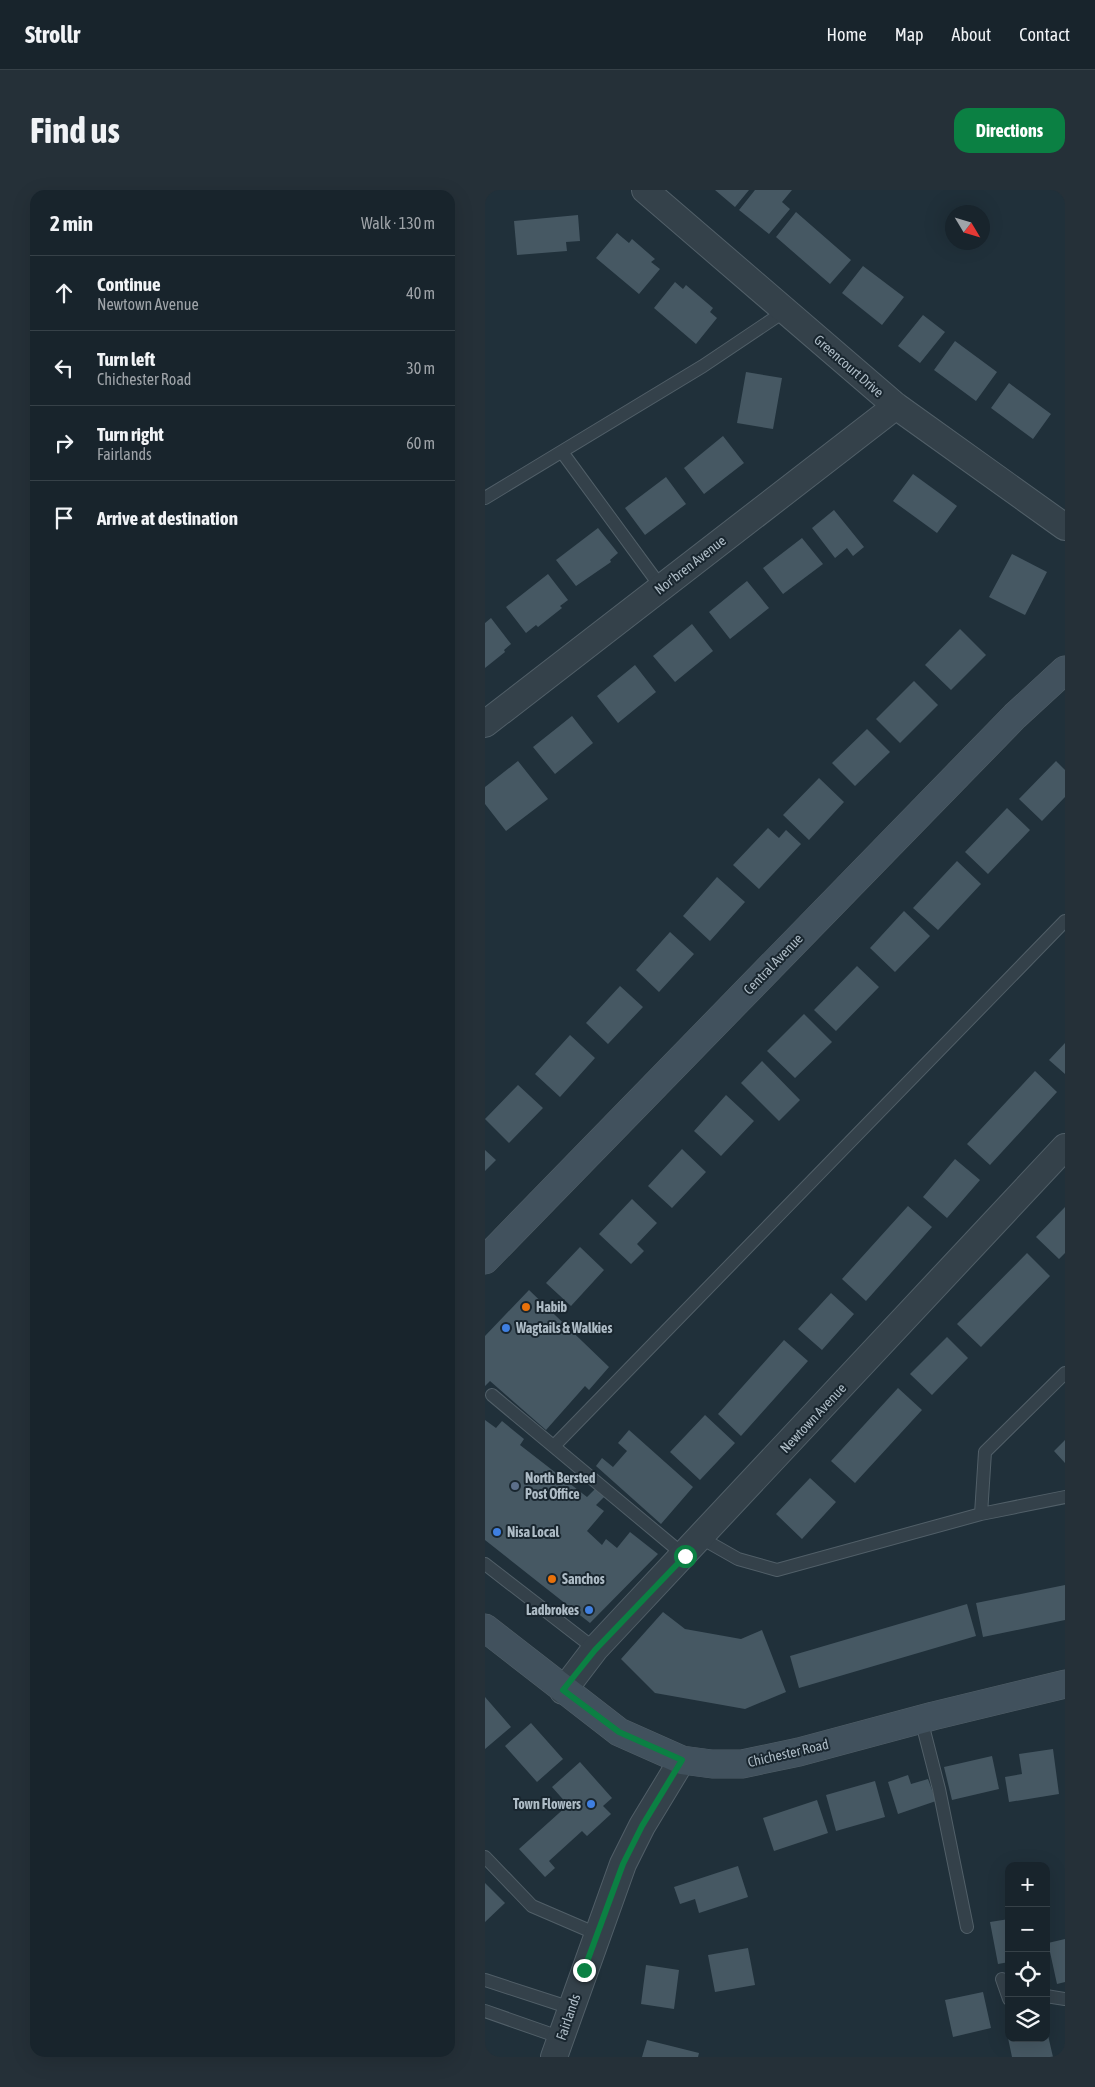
<!DOCTYPE html>
<html lang="en">
<head>
<meta charset="utf-8">
<style>
  :root { --surface:#18242c; --page:#253038; --text:#f1f3f6; --muted:#9fa4a9; --line:#364148; --accent:#0b8043 }
  body { margin:0; font-family:"Asap Condensed",sans-serif; background:var(--page); color:var(--text) }
  .controls { position:absolute; right:15px; bottom:15px; display:grid; overflow:hidden; border-radius:10px; box-shadow:0 5px 20px #0002 }
  .controls button { width:45px; height:45px; display:grid; place-items:center; padding:0; border:0; border-bottom:1px solid var(--line); background:var(--surface); color:var(--text); font:25px sans-serif }
  .compass { position:absolute; left:460px; top:15px; width:45px; height:45px; border-radius:50%; background:var(--surface); box-shadow:0 5px 20px #0002; rotate:128deg }
  .stop { position:absolute; width:15px; height:15px; margin:-11px; border:4px solid #0b8043; border-radius:50%; background:#fff }
  .stop.end { background:#0b8043; border-color:#fff; box-shadow:0 1px 5px #0008 }
  .list { margin:0; padding:0; list-style:none }
  h2 { display:flex; justify-content:space-between; align-items:center; height:65px; margin:0; padding:0 20px; font-size:21px }
  h2 small { font-size:16px; font-weight:400; color:var(--muted) }
  .list li { display:grid; grid-template-columns:32px 1fr auto; gap:15px; align-items:center; box-sizing:border-box; height:75px; padding:0 20px; border-top:1px solid var(--line) }
  .list b { display:block; font-size:19px; white-space:nowrap }
  .list p { margin:0; font-size:16px; white-space:nowrap; color:var(--muted) }
  .list em { font-size:16px; font-style:normal; color:var(--muted) }
  .icon { flex:none; width:28px; height:28px; fill:none; stroke:currentColor; stroke-width:2; stroke-linecap:round; stroke-linejoin:round }
  .map { position:relative; flex:none; width:580px; height:1867px; overflow:hidden; border-radius:15px }
  header { display:flex; align-items:center; gap:30px; box-sizing:border-box; height:70px; padding:0 25px; background:var(--surface); border-bottom:1px solid var(--line) }
  header strong { font-size:24px }
  nav { display:flex; gap:28px; margin-inline-start:auto; font-size:18px }
  .intro { display:flex; align-items:center; justify-content:space-between; box-sizing:border-box; height:120px; padding:0 30px }
  h1 { margin:0; font-size:35px }
  .button { padding:12px 22px; border-radius:15px; background:var(--accent); color:#fff; font-size:18px; font-weight:700 }
  main { display:flex; gap:30px; padding:0 30px }
  aside { flex:1; background:var(--surface); border-radius:15px; box-shadow:0 5px 20px #0002 }
  .map>svg:first-child { display:block }
</style>
</head>
<body>
<header>
<strong>Strollr</strong>
<nav><a>Home</a><a>Map</a><a>About</a><a>Contact</a></nav>
</header>
<div class="intro"><h1>Find us</h1><a class="button">Directions</a></div>
<main>
<aside>
<h2>2 min<small>Walk · 130 m</small></h2>
<ul class="list">
<li><svg class="icon" aria-label="ahead" viewBox="0 0 24 24"><path d="M12 20V5M6 11l6-6 6 6"/></svg><div><b>Continue</b><p>Newtown Avenue</p></div><em>40 m</em></li>
<li><svg class="icon" aria-label="left" viewBox="0 0 24 24"><path d="M17 20v-9H6M10 6l-5 5 5 5"/></svg><div><b>Turn left</b><p>Chichester Road</p></div><em>30 m</em></li>
<li><svg class="icon" aria-label="right" viewBox="0 0 24 24"><path d="M7 20v-9h11M14 6l5 5-5 5"/></svg><div><b>Turn right</b><p>Fairlands</p></div><em>60 m</em></li>
<li><svg class="icon" aria-label="arrive" viewBox="0 0 24 24"><path d="M6 21V4h12l-3 4 3 4H6"/></svg><div><b>Arrive at destination</b></div></li>
</ul>
</aside>
<div class="map">
<svg width="580" height="1867" viewBox="0 0 580 1867">
  <rect width="100%" height="100%" fill="#20303a"/>
  <path fill="#465863" d="M230,0H264L250,17Z
    M270,0H307L297,12L305,19L284,44L254,20Z
    M311,22L366,70L345,94L291,47Z
    M93,25L95,51L81,52L82,61L32,65L29,31Z
    M132,43L144,53L147,49L170,69L166,72L175,79L154,104L111,68Z
    M378,76L419,107L397,135L357,103Z
    M190,92L198,99L201,95L228,118L225,122L232,128L211,154L169,118Z
    M438,125L460,142L435,173L413,156Z
    M470,151L512,182L491,211L449,180Z
    M261,182L297,188L288,239L252,233Z
    M524,193L566,224L548,249L506,218Z
    M238,246L259,273L219,304L199,278Z
    M428,284L472,316L452,343L408,311Z
    M181,287L201,314L160,345L140,318Z
    M349,320L379,357L368,366L362,358L350,368L327,338Z
    M113,338L133,363L125,370L126,372L91,396L71,370Z
    M317,348L338,374L298,404L278,378Z
    M527,364L562,382L540,425L504,407Z
    M63,384L83,410L75,416L77,418L53,437L51,435L41,443L21,417Z
    M262,391L284,418L245,449L224,422Z
    M6,428L26,454L19,460L20,462L0,478V433Z
    M207,434L228,461L190,492L168,466Z
    M475,439L501,465L466,500L440,475Z
    M150,475L171,502L133,533L112,506Z
    M429,491L453,515L415,553L391,529Z
    M87,526L108,553L70,584L48,557Z
    M382,539L405,562L370,596L347,573Z
    M33,571L63,609L21,641L0,614V597Z
    M571,571L580,580V607L557,631L534,609Z
    M334,588L359,612L324,650L298,625Z
    M522,618L545,640L503,684L480,662Z
    M283,638L294,648L301,640L316,654L274,699L248,675Z
    M472,671L496,694L453,740L428,718Z
    M232,687L260,712L225,751L198,726Z
    M419,721L445,746L410,782L385,758Z
    M185,742L209,764L174,802L151,780Z
    M372,776L394,797L351,841L329,820Z
    M135,796L158,817L123,854L101,833Z
    M319,824L347,852L310,888L282,861Z
    M85,845L110,868L75,907L50,884Z
    M580,853V884L564,870Z
    M277,871L315,910L294,931L256,893Z
    M550,881L572,902L505,975L482,954Z
    M33,895L58,918L24,953L0,929Z
    M241,905L269,931L236,966L209,941Z
    M197,959L221,982L187,1018L163,996Z
    M0,960L11,970L0,981Z
    M470,969L495,990L462,1028L438,1007Z
    M147,1009L172,1033L152,1054L159,1061L146,1074L114,1044Z
    M423,1016L447,1037L381,1111L357,1089Z
    M580,1017V1063L574,1069L551,1047Z
    M95,1057L119,1080L86,1116L61,1093Z
    M542,1063L565,1086L496,1157L472,1134Z
    M44,1100L124,1177L104,1200L100,1196L61,1240L5,1191L0,1196V1146Z
    M346,1103L369,1124L337,1160L313,1139Z
    M462,1147L483,1168L447,1205L425,1184Z
    M299,1150L323,1171L256,1246L233,1224Z
    M413,1198L437,1220L370,1293L346,1271Z
    M220,1225L250,1253L215,1290L185,1262Z
    M0,1230L11,1238L17,1231L39,1249L35,1255L102,1307L111,1298L120,1306L111,1315L119,1321L102,1341L117,1355L121,1349L132,1358L145,1342L173,1364L105,1433L0,1350Z
    M144,1240L208,1297L176,1334L111,1276L117,1268L128,1277L142,1261L133,1253Z
    M580,1250V1273L569,1261Z
    M325,1288L351,1312L317,1349L291,1324Z
    M580,1395V1430L498,1447L491,1413Z
    M482,1414L491,1446L314,1498L305,1466Z
    M178,1422L200,1439L256,1449L277,1440L301,1502L260,1519L170,1503L136,1469Z
    M0,1507L26,1537L0,1559Z
    M46,1533L78,1569L52,1592L20,1556Z
    M568,1559L574,1604L524,1612L520,1587L537,1584L534,1564Z
    M507,1566L514,1599L467,1610L459,1577Z
    M95,1572L127,1608L118,1616L126,1624L102,1646L97,1641L64,1671L70,1678L60,1687L34,1659L83,1615L67,1597Z
    M423,1585L426,1594L443,1589L451,1611L413,1624L403,1592Z
    M390,1591L400,1627L351,1641L341,1605Z
    M332,1610L343,1643L289,1661L278,1628Z
    M253,1676L263,1707L214,1723L210,1709L195,1714L189,1697Z
    M0,1693L20,1713L0,1732Z
    M524,1729V1772L513,1774L505,1732Z
    M580,1749V1792L572,1794L563,1753Z
    M263,1758L270,1795L230,1802L223,1765Z
    M161,1775L194,1780L189,1819L156,1814Z
    M498,1802L506,1838L468,1847L460,1810Z
    M562,1841L568,1867H527L523,1848H561Z
    M162,1850L214,1863L213,1867H157Z"/>
  <g fill="none" stroke-linecap="round" stroke-linejoin="round">
    <defs>
      <path id="lane" d="M77,262L176,397
        M0,308L218,176L300,121
        M7,1205L200,1366
        M69,1256L580,731
        M496,1324L500,1262L580,1183
        M216,1348L253,1369L292,1380L496,1324L580,1307
        M0,1374L110,1459
        M436,1529L454,1599L482,1737
        M0,1667L47,1716L112,1744
        M517,1789L524,1809
        M0,1790L86,1818
        M561,1806L580,1809
        M0,1821L77,1848"/>
      <path id="street" d="M160,0L411,216L580,337
        M0,534L411,216
        M78,1501L110,1459L580,957
        M69,1867L138,1674L157,1636L197,1570"/>
      <path id="secondary" d="M0,1070L530,526L580,480
        M0,1438L134,1542L197,1570L227,1574H257L314,1562L448,1526L580,1494"/>
    </defs>
    <use href="#lane" stroke="#515f68" stroke-width="14"/>
    <use href="#street" stroke="#515f68" stroke-width="28"/>
    <use href="#secondary" stroke="#515f68" stroke-width="29"/>
    <use href="#lane" stroke="#34414a" stroke-width="12"/>
    <use href="#street" stroke="#34414a" stroke-width="26"/>
    <use href="#secondary" stroke="#41515d" stroke-width="28"/>
  </g>
  <g fill="none" stroke-linecap="round" stroke-linejoin="round">
    <path stroke="#0b8043" stroke-width="6" d="M99,1780L138,1674L157,1636L197,1570L134,1542L78,1500L110,1460L200,1366"/>
  </g>
  <g fill="#e8710a" stroke="#19262f" stroke-width="2">
    <circle cx="41" cy="1117" r="5"/>
    <circle cx="67" cy="1389" r="5"/>
  </g>
  <g fill="#3f7fe0" stroke="#19262f" stroke-width="2">
    <circle cx="21" cy="1138" r="5"/>
    <circle cx="12" cy="1342" r="5"/>
    <circle cx="104" cy="1420" r="5"/>
    <circle cx="106" cy="1614" r="5"/>
  </g>
  <circle fill="#5c6f8a" stroke="#19262f" stroke-width="2" cx="30" cy="1296" r="5"/>
  <g text-anchor="middle" dominant-baseline="central" stroke-width="4" stroke-linejoin="round" paint-order="stroke">
    <g font-size="14" fill="#aebcc6" stroke="#19262f">
      <text transform="translate(364 176) rotate(41)">Greencourt Drive</text>
      <text transform="translate(205 375) rotate(-38)">Nor'bren Avenue</text>
      <text transform="translate(288 774) rotate(-46)">Central Avenue</text>
      <text transform="translate(328 1228) rotate(-47)">Newtown Avenue</text>
      <text transform="translate(303 1563) rotate(-13)">Chichester Road</text>
      <text transform="translate(83 1827) rotate(-71)">Fairlands</text>
    </g>
    <g font-size="14" font-weight="bold" fill="#aebcc6" stroke="#19262f" text-anchor="start">
      <text x="51" y="1117">Habib</text>
      <text x="31" y="1138">Wagtails &amp; Walkies</text>
      <text x="40" y="1288">North Bersted<tspan x="40" dy="16">Post Office</tspan></text>
      <text x="22" y="1342">Nisa Local</text>
      <text x="77" y="1389">Sanchos</text>
      <text x="94" y="1420" text-anchor="end">Ladbrokes</text>
      <text x="96" y="1614" text-anchor="end">Town Flowers</text>
    </g>
  </g>
</svg>
<div class="controls">
<button>+</button>
<button>−</button>
<button><svg class="icon" aria-label="locate" viewBox="0 0 24 24"><circle cx="12" cy="12" r="6"/><path d="M12 2v4M12 18v4M2 12h4M18 12h4"/></svg></button>
<button><svg class="icon" aria-label="layers" viewBox="0 0 24 24"><path d="M12 4l9 5-9 5-9-5zM3 14l9 5 9-5"/></svg></button>
</div>
<svg class="compass" viewBox="-18 -18 36 36"><path d="M0-13l5 13h-10z" fill="#e53935"/><path d="M0 13l5-13h-10z" fill="#9fa4a9"/></svg>
<div class="stop" style="left:200px;top:1366px"></div>
<div class="stop end" style="left:99px;top:1780px"></div>
</div>
</main>
</body>
</html>
